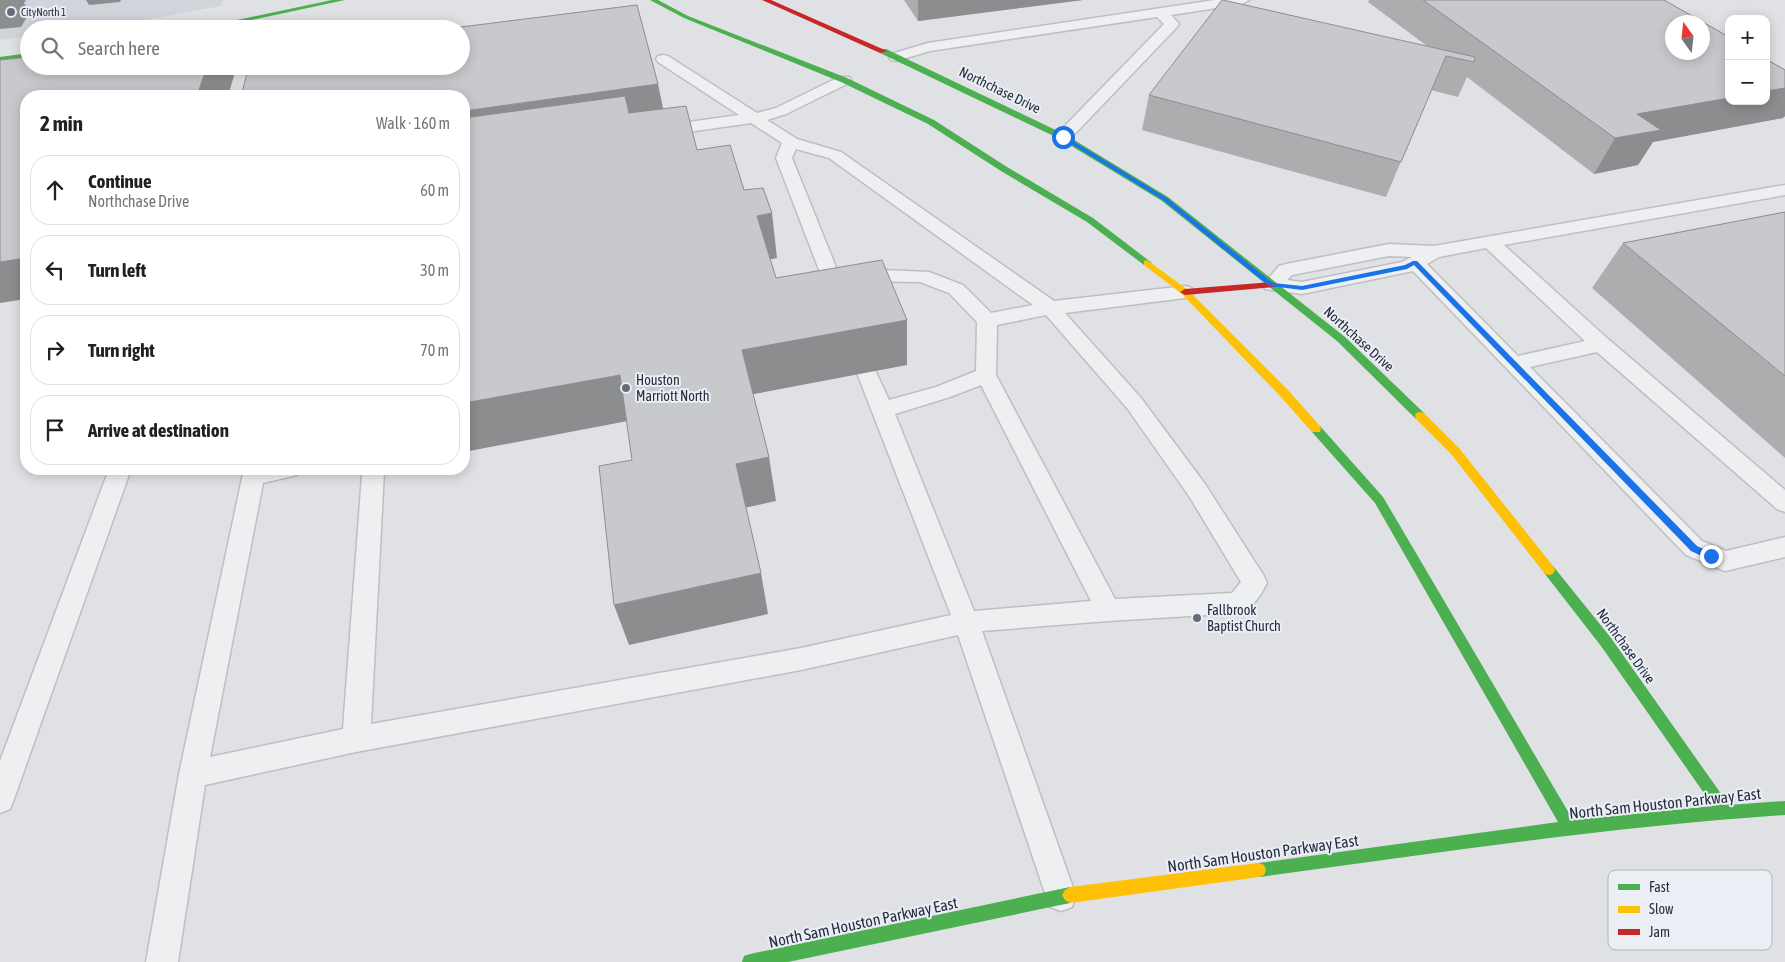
<!DOCTYPE html>
<html lang="en">
<head>
<meta charset="utf-8">
<style>
  :root { --surface:#fff; --page:#f2f2f2; --text:#202124; --muted:#757577; --line:#e0e0e0 }
  body { margin:0; font-family:"Asap Condensed",sans-serif; background:var(--page); color:var(--text) }
  .controls { position:absolute; right:15px; top:15px; display:grid; overflow:hidden; border-radius:10px; box-shadow:0 2px 12px #0003 }
  .controls button { width:45px; height:45px; display:grid; place-items:center; padding:0; border:0; border-bottom:1px solid var(--line); background:var(--surface); color:var(--text); font:25px sans-serif }
  .compass { position:absolute; left:1665px; top:15px; width:45px; height:45px; border-radius:50%; background:var(--surface); box-shadow:0 2px 12px #0003; rotate:345deg }
  .stop { position:absolute; width:15px; height:15px; margin:-11px; border:4px solid #1a73e8; border-radius:50%; background:#fff }
  .stop.end { background:#1a73e8; border-color:#fff; box-shadow:0 1px 5px #0008 }
  .list { margin:0; padding:0; list-style:none }
  h2 { display:flex; justify-content:space-between; align-items:center; height:65px; margin:0; padding:0 20px; font-size:21px }
  h2 small { font-size:16px; font-weight:400; color:var(--muted) }
  .list li { display:grid; grid-template-columns:32px 1fr auto; gap:15px; align-items:center; box-sizing:border-box; height:70px; margin:0 10px 10px; padding:0 10px; border:1px solid var(--line); border-radius:20px }
  .list b { display:block; font-size:19px; white-space:nowrap }
  .list p { margin:0; font-size:16px; white-space:nowrap; color:var(--muted) }
  .list em { font-size:16px; font-style:normal; color:var(--muted) }
  .icon { flex:none; width:28px; height:28px; fill:none; stroke:currentColor; stroke-width:2; stroke-linecap:round; stroke-linejoin:round }
  .map { position:relative; flex:none; width:1785px; height:962px; overflow:hidden }
  .search { position:absolute; background:var(--surface); box-shadow:0 2px 12px #0003; left:20px; top:20px; width:450px; height:55px; display:flex; align-items:center; gap:12px; box-sizing:border-box; padding:0 18px; border-radius:28px; color:var(--muted); font-size:19px }
  .panel { position:absolute; background:var(--surface); box-shadow:0 2px 12px #0003; left:20px; top:90px; width:450px; height:385px; border-radius:20px }
  .map>svg:first-child { display:block }
</style>
</head>
<body>
<div class="map">
<svg width="1785" height="962" viewBox="0 0 1785 962">
  <rect width="100%" height="100%" fill="#dfe1e4"/>
  <path fill="#d0d4db" d="M0,0H223L221,6L133,22L83,29H29V36L0,40Z"/>
  <g fill="none" stroke-linecap="round" stroke-linejoin="round">
    <defs>
      <path id="lane" d="M1215,0H1249L1242,4L1171,15L1179,24L1177,27L1069,140H1057L1055,137L1057,134L1164,24L1157,17L930,51L896,61L891,60L889,57L891,54L928,43Z
        M663,55L668,56L757,113L776,108L839,77H849L851,80L849,83L786,114L767,120L797,139L841,152L1054,301L1185,286L1192,288L1194,292L1192,296L1185,298L1065,313L1141,398L1205,484L1264,576L1267,583C1261,595 1252,609 1239,613L1108,621L982,631L1076,896L1072,907L1061,911L1050,907L1046,896L958,635L801,670L356,752L205,785L178,962H146L179,774L244,469H300L297,475L263,483L210,757L343,729L362,475L358,469H383L384,471L371,724L801,648L951,615L857,373L860,368L867,366L874,368L889,400L936,387L976,371L977,322L949,293L920,282L858,281L851,279L849,275L851,271L858,269L929,272L963,285L991,313L1033,305L829,158L796,149L792,158L848,297L845,301L838,303L831,301L776,158L782,143L751,123L660,136L654,134L652,131L654,128L660,126L739,115L658,62L656,59L658,56ZM1046,315L1127,408L1189,496L1241,582L1232,593L1115,599L996,375L997,325ZM981,385L1091,601L974,611L895,414L950,397Z
        M1785,185V195L1504,245L1608,339L1785,490V512L1777,509L1597,352L1530,367L1702,541L1726,551L1785,537V557L1725,571L1686,555L1413,271L1302,294L1265,289L1263,285L1279,266L1286,264L1389,244L1434,246ZM1486,248L1585,341L1518,356L1427,264L1439,257ZM1389,256L1412,257L1402,262L1302,282L1287,280L1292,275Z
        M109,469H131L14,799L10,809L0,813V761Z"/>
    </defs>
    <use href="#lane" stroke="#bdbfc2" stroke-width="3"/>
    <use href="#lane" fill="#eeeff1" fill-rule="evenodd"/>
    <path fill="#4caf50" fill-rule="evenodd" d="M332,0H345L209,29H194Z
      M650,0H658L688,16L847,78L934,120L1007,167L1093,218L1152,263L1150,265H1144L1087,222L1001,171L928,124L841,82L684,18Z
      M880,49H886L1066,135L1168,197L1345,337L1424,413L1425,416L1424,419H1416L1337,341L1162,201L1060,139L880,53Z
      M29,53V57L0,61V57Z
      M1316,425L1320,426L1383,497L1573,820L1713,806L1601,646L1545,574L1543,570L1545,566L1549,565L1553,566L1611,638L1729,805L1785,801V815C1608,827 1434,853 1259,877L1254,875L1252,870L1254,865L1259,863L1558,822L1375,503L1312,432L1311,429Z
      M1070,887L1075,890L1078,895L1075,900L1070,903L788,962H742L744,956L750,954Z"/>
    <path fill="#ffc107" fill-rule="evenodd" d="M1147,260L1188,290L1288,390L1320,426L1321,429L1320,432H1312L1280,396L1182,294L1144,265V261Z
      M1420,412L1424,413L1459,448L1553,566L1555,570L1553,574L1549,575L1545,574L1451,454L1416,419L1415,416L1416,413Z
      M1259,863L1264,865L1266,870L1264,875L1259,877L1070,903L1065,900L1062,895L1065,890L1070,887Z"/>
    <path fill="#c62828" fill-rule="evenodd" d="M762,0H771L887,51L880,53Z
      M1272,282L1277,285L1275,287L1185,295L1180,292L1185,289Z"/>
  </g>
  <path fill="#abadaf" d="M904,0H1083L918,21Z
    M1369,0H1664L1785,70V116L1783,118L1653,142L1638,165L1594,174L1467,77L1458,97L1431,90L1386,197L1142,130L1149,95L1427,46L1368,2Z
    M1785,212V458L1592,288L1623,243Z"/>
  <path fill="#8b8d8f" d="M0,0H26L24,3L26,7L23,11L27,17L21,27L0,29Z
    M86,0H121L120,2L89,5Z
    M918,0H1083L918,21Z
    M207,66H235L236,69L228,96H197Z
    M658,84L665,118L464,148V111Z
    M1785,88V116L1783,118L1653,142L1638,165L1594,174L1615,138L1637,114L1729,98V101H1766V91Z
    M772,213L777,258L763,261L757,216Z
    M26,258V299L0,303V262Z
    M907,320V365L749,395L742,350Z
    M620,375L633,420L469,451L464,441V403Z
    M769,457L776,501L744,508L736,464Z
    M761,573L768,614L629,645L614,605Z"/>
  <path fill="#c7c9cc" stroke="#8b8d8f" fill-rule="evenodd" d="M1222,0H1223L1475,57L1474,62L1446,56L1401,162L1149,95Z
    M1423,0H1664L1729,37V98L1637,114L1661,130L1615,138ZM1672,22H1702V52H1672Z
    M637,5L658,84L464,111V96H241L249,66H461V29H445Z
    M29,57V66H207L197,96H26V258L0,262V60Z
    M1766,59L1785,70V88L1766,91Z
    M625,96L629,113L686,106L697,150L730,145L744,190L763,188L772,213L757,216L776,278L882,260L907,320L742,350L769,457L736,464L761,573L614,605L599,466L632,460L620,375L464,403V118Z
    M1785,212V376L1623,243Z"/>
  <path fill="#1a73e8" d="M1063,135L1167,198L1273,283L1302,286L1405,265L1413,261H1417L1697,546L1714,554V559H1708L1691,551L1414,265L1407,269L1302,290L1269,286L1163,200L1061,138Z"/>
  <g fill="#666d79" stroke="#ebeff5" stroke-width="2">
    <circle cx="11" cy="12" r="5"/>
    <circle cx="626" cy="388" r="5"/>
    <circle cx="1197" cy="618" r="5"/>
  </g>
  <g text-anchor="middle" dominant-baseline="central" stroke-width="4" stroke-linejoin="round" paint-order="stroke">
    <g font-size="11" fill="#252e3f" stroke="#ebeff5" text-anchor="start">
      <text x="21" y="12">CityNorth 1</text>
    </g>
    <g font-size="14" fill="#252e3f" stroke="#ebeff5">
      <text transform="translate(1000 90) rotate(26)">Northchase Drive</text>
      <text transform="translate(1359 339) rotate(42)">Northchase Drive</text>
      <text transform="translate(1626 646) rotate(54)">Northchase Drive</text>
    </g>
    <g font-size="14" fill="#252e3f" stroke="#ebeff5" text-anchor="start">
      <text x="636" y="380">Houston<tspan x="636" dy="16">Marriott North</tspan></text>
      <text x="1207" y="610">Fallbrook<tspan x="1207" dy="16">Baptist Church</tspan></text>
    </g>
    <g font-size="16" fill="#252e3f" stroke="#ebeff5">
      <text transform="translate(1665 803) rotate(-6)">North Sam Houston Parkway East</text>
      <text transform="translate(1263 853) rotate(-8)">North Sam Houston Parkway East</text>
      <text transform="translate(863 922) rotate(-12)">North Sam Houston Parkway East</text>
    </g>
  </g>
  <rect x="1608" y="870" width="164" height="80" rx="8" fill="#ebeff5" stroke="#b0b5be" stroke-width="1"/>
  <rect x="1618" y="884" width="22" height="6" fill="#4caf50"/>
  <rect x="1618" y="906" width="22" height="7" fill="#ffc107"/>
  <rect x="1618" y="929" width="22" height="6" fill="#c62828"/>
  <g font-size="14" fill="#252e3f">
    <text x="1649" y="892">Fast</text>
    <text x="1649" y="914">Slow</text>
    <text x="1649" y="937">Jam</text>
  </g>
</svg>
<div class="controls">
<button>+</button>
<button>−</button>
</div>
<svg class="compass" viewBox="-18 -18 36 36"><path d="M0-13l5 13h-10z" fill="#e53935"/><path d="M0 13l5-13h-10z" fill="#757577"/></svg>
<div class="stop" style="left:1063px;top:137px"></div>
<div class="stop end" style="left:1711px;top:556px"></div>
<div class="search"><svg class="icon" aria-label="search" viewBox="0 0 24 24"><circle cx="10" cy="10" r="6"/><path d="M15 15l6 6"/></svg>Search here</div>
<section class="panel">
<h2>2 min<small>Walk · 160 m</small></h2>
<ul class="list">
<li><svg class="icon" aria-label="ahead" viewBox="0 0 24 24"><path d="M12 20V5M6 11l6-6 6 6"/></svg><div><b>Continue</b><p>Northchase Drive</p></div><em>60 m</em></li>
<li><svg class="icon" aria-label="left" viewBox="0 0 24 24"><path d="M17 20v-9H6M10 6l-5 5 5 5"/></svg><div><b>Turn left</b></div><em>30 m</em></li>
<li><svg class="icon" aria-label="right" viewBox="0 0 24 24"><path d="M7 20v-9h11M14 6l5 5-5 5"/></svg><div><b>Turn right</b></div><em>70 m</em></li>
<li><svg class="icon" aria-label="arrive" viewBox="0 0 24 24"><path d="M6 21V4h12l-3 4 3 4H6"/></svg><div><b>Arrive at destination</b></div></li>
</ul>
</section>
</div>
</body>
</html>
